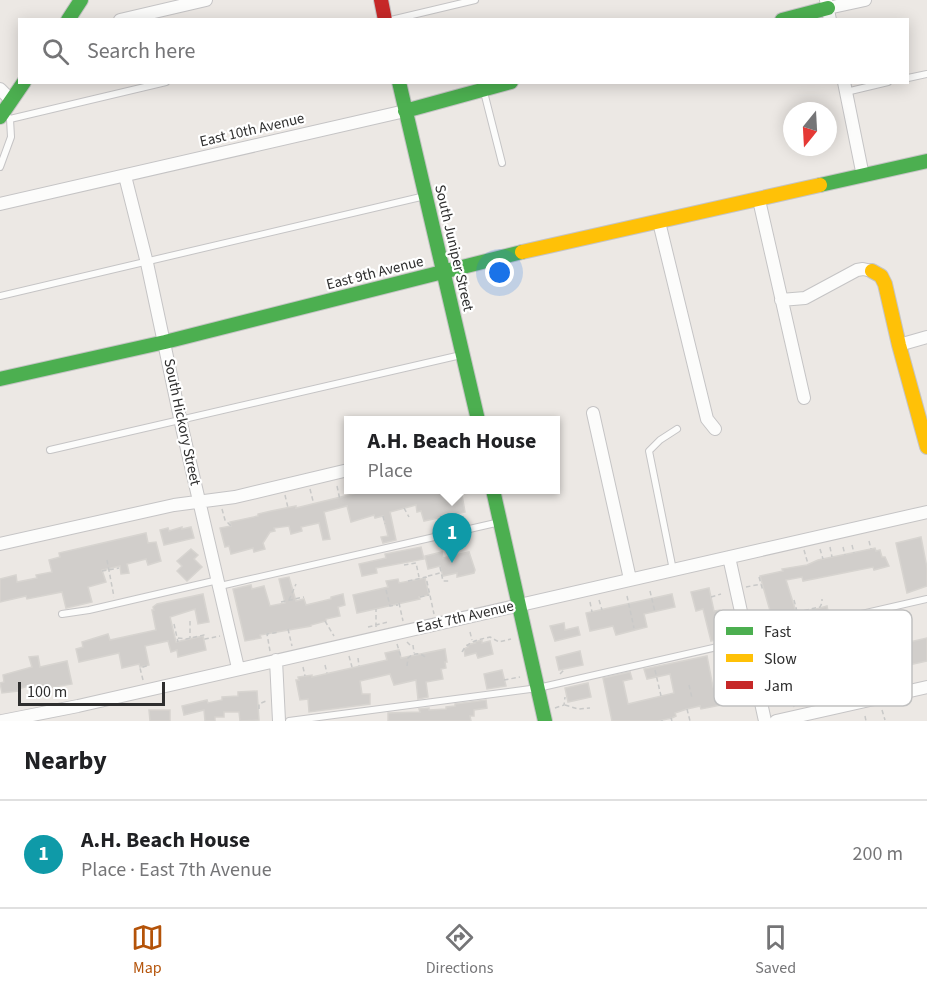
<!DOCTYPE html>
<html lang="en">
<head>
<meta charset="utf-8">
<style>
  :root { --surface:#fff; --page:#f6f6f6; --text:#202124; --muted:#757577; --line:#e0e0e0; --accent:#b45309 }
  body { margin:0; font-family:"Source Sans 3",sans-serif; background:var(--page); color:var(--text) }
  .compass { position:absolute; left:783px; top:102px; width:54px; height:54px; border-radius:50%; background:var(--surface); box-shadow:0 3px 15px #0003; rotate:198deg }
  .scale { position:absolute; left:18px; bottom:15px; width:147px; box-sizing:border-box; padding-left:6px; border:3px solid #2e2e2e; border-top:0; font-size:16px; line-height:21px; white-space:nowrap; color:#2e2e2e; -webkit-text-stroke:4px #fff; paint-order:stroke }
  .you { position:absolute; left:500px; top:273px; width:21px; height:21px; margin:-15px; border:4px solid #fff; border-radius:50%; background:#1a73e8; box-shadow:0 0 0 9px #1a73e833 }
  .badge { display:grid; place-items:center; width:39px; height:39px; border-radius:50%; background:var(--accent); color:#fff; font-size:20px; font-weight:700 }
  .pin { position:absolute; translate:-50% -50px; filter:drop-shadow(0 2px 3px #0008) }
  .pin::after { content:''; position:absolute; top:32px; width:21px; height:18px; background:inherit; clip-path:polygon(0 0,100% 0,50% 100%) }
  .popup { position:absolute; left:344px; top:416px; width:216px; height:78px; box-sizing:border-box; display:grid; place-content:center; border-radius:0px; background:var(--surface); filter:drop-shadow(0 2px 4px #0005); font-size:20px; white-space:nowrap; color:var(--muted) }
  .popup b { font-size:22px; color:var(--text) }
  .popup::after { content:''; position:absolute; left:50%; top:100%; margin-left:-12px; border:12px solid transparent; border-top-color:var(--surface) }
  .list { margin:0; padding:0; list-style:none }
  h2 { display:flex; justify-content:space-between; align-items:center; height:78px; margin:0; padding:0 24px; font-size:26px }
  h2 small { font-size:20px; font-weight:400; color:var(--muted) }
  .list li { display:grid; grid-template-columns:39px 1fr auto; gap:18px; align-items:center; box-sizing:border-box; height:108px; padding:0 24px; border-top:2px solid var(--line) }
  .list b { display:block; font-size:22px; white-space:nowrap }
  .list p { margin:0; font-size:20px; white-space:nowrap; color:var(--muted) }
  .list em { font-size:20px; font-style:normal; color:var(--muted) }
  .icon { flex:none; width:33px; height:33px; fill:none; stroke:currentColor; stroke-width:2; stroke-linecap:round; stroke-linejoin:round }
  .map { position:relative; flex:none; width:927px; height:721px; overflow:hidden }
  .search { position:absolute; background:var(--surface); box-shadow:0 3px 15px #0003; left:18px; right:18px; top:18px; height:66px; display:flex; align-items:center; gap:15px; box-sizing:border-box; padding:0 21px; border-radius:0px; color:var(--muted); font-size:22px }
  .sheet { height:186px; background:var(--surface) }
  nav { display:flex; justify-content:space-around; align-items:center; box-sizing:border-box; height:84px; border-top:2px solid var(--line); background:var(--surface); font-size:16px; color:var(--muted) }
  nav a { display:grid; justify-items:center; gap:3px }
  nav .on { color:var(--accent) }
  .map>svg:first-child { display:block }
</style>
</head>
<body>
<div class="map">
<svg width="927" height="721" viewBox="0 0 927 721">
  <rect width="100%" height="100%" fill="#ece8e4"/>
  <path fill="#d1cecb" stroke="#d7d4d0" stroke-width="1.5" d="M373,489H461L465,512L451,515L452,521L447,522L448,528L440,530L438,518L424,521L421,511L417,512L416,505L390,512L396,540L383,543L381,537L388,536L383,516L375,518L374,515L351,522L347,506L324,512L330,539L323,540L319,523L301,527L302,531L291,534L289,526L274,528L275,531L270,532L263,543L265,549L254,552L253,548L231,554L229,546L225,547L220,528L231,526L230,522L258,516V514L271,511L296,506V508Z
    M182,527V529L191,527L194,538L164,545L160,530L168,528L169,531Z
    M146,533L148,543L156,542L161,561L148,565L146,559L127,564L129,573L121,574L120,566L102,570L106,582L88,587L92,602L66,608L62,592L27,599L26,596L0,602V579L16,575L17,582L37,578L36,575L52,572L49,560L60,557L59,553Z
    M921,537L927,568V586L907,593L896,543Z
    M421,547L424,559L376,568L377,573L362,576L359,564L386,558L385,554Z
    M875,548L876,551L880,550L882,557H885L889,566L874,570L873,567L803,581L802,577L786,580L797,615L773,621L760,576L783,571L782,569L807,565L818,560Z
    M191,549L198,555L194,559L202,567L187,581L177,571L182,566L177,561Z
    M442,552L443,558L469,552L475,570L474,573L457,577V573L443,576L440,566L428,569L425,556Z
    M289,577L296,601L304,599L306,605L331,599V597L343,594L345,605L338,607L340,616L326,619V621L311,625V626L260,635L261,638L245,641L233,589L251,585L252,589L264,586L270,606L285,603L279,579Z
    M425,578L429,595L419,597L420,599L357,613L353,595L388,587L386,581L398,579L399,583Z
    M709,588L714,611L720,610L726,637L711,641L703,609L696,611L691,592Z
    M203,594L209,622L198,624L195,609L170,617L176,642L203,636L206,650L178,657L177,650L171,652L168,641L145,646L149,665L140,667L139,664L122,668L119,653L79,662L76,649L83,647L82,642L108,634L110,640L156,630L152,610H154L153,607L157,604Z
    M672,594L675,607L644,614L647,627L616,635L613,626L590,631L586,613Z
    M827,606L829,616L808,621L806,612Z
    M896,611L898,622L856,630L854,621Z
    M564,623L565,630L578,627L580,635L555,641L550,626Z
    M845,626L850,650L877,644L879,649L927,638V661L787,692V689L783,690L777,668L788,665L789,669L828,661L824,648L840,644L837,628Z
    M482,640V643L490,641L493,654L478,658L476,653L465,656L464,649L468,647L467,645L475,643L474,642Z
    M445,649L447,662H445L446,668L441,669L443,679L426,682L428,697L418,699L416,680L394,685L390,674L360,681L362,694H370V704L309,712L308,699L300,700L296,680H299L298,677L312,675V677L387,660L385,653L399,650L401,658Z
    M580,651L583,665L559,670L556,657Z
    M38,656L40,667L67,661L72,684L37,690L36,684L18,689V691L2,693L0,683L4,682L3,675L32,667L29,657Z
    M707,656L713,687L715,686L716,690L738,685L742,701L701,709L700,706L687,709L675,713L676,716L672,718L658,721H612L603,678L630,672L632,679L623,681L628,704L674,693L670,674L647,679L644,669Z
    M502,670L506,686L487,689L484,674Z
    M588,683L591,697L568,702L565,688Z
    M257,691L259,720L240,721L239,712H224V717H215V721H205L204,710L184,715L182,706L207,700L208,703L222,700V697L238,696V692Z
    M486,700L487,708L474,710V716H470L471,721H388V713L420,712L419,709L429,708V710L446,709V707L455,706V704Z
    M149,710H170V721H150Z"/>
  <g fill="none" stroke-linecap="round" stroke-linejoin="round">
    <defs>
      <path id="lane" d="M391,20L475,0
        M908,78L927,74
        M484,92L502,163
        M846,92L888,82
        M10,119L166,82
        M0,167L11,137L10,119L8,117
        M0,296L425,196
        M50,450L461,355
        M673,570L649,451L660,440L677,429
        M220,586L500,522
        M62,614L89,610L218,580
        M289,721L538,688L927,599"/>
      <path id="street" d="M826,0L830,20
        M828,8L865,0
        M120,20L206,0
        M844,82L863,176
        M0,89L11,100
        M125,176L147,263L183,432L238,668
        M759,200L804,398
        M0,204L405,111
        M659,222L707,419L715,429
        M781,300L805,298L857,270L863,269L872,271
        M899,345L927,337
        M593,413L630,579
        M0,544L174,505L235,497L348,470
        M729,557L765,721
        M276,660L279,721
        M2,721L78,706L927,512
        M776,721L927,687"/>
      <path id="fast" d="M68,20L81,0
        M782,20L828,8
        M399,82L478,420
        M405,111L511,82
        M0,117L24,82
        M820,185L927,161
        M0,379L165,342L522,252
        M493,490L545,721"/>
      <path id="slow" d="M522,252L820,185
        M872,271L881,276L885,284L899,345L927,447"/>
      <path id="jam" d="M381,0L385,20"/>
    </defs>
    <use href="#lane" stroke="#c5c4c5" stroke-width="8"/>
    <use href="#street" stroke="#c5c4c5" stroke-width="14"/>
    <use href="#fast" stroke="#c5c4c5" stroke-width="16"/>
    <use href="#slow" stroke="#c5c4c5" stroke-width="16"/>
    <use href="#jam" stroke="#c5c4c5" stroke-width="16"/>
    <path stroke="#c9c9c8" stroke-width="1.5" stroke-dasharray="4.5 3" stroke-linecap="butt" d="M337,486L340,500
      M310,489L313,501
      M429,494V490
      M285,495L288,508
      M404,508L409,517
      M222,509L225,520L231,526
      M383,516L385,524
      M440,523L442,519L447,518
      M869,541L871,549
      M852,545L854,553
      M830,547L832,557
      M843,547L845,555
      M820,549L823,559
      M804,550L808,564
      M107,560L114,597
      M404,565L416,563L419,577
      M440,567L443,581H450
      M102,571L119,568
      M428,576L440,573
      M759,577L763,591
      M408,581L426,577L434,614
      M746,587L761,584
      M386,590L390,606L398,605
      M650,591L655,612
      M627,596L634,628
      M420,597L429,595
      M711,597L721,594
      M289,600L296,584
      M599,600L602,610
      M794,600L799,619
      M281,602L304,597
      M590,602L592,612
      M399,603L403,621
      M797,612L820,607L822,603V599
      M768,615L770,625
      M721,617L726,616
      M755,617L771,613
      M190,621V638
      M325,621L334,636
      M722,621L727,620
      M174,624L178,642
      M368,627L388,622
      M376,627V609
      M288,629L292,646
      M470,632L472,640
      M178,638L186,639L204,635L205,639L220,636
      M407,642L410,645
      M397,644L401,657
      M413,645L414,653
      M270,651L267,634L279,632
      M462,652C468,641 478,640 490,637L499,642L511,639
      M349,656L352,667
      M358,658L359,666
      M325,665L327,673
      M407,666L408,658C413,653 420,652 425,657
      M303,667L305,676
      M898,669L901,683
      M655,670L661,696
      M875,672L878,688
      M560,674L564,670
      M143,680L140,668L149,665
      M504,680L520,677
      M689,685L692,698
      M812,687L815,702
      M791,691L794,707
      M565,705L578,709L590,708
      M555,708L564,705L565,697
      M259,709V704L266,701
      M687,709L690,721
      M882,710L885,720
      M865,716L866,721
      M671,718L672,721
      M662,720V721"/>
    <use href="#lane" stroke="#fcfcfb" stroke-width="6"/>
    <use href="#street" stroke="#fcfcfb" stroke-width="12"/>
    <use href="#fast" stroke="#4caf50" stroke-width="14"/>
    <use href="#slow" stroke="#ffc107" stroke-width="14"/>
    <use href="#jam" stroke="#c62828" stroke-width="14"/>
  </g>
  <g text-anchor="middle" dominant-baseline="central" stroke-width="4.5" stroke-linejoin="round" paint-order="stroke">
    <g font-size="15" fill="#2e2e2e" stroke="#fff">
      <text transform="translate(252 130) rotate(-13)">East 10th Avenue</text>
      <text transform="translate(454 248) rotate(77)">South Juniper Street</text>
      <text transform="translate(375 273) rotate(-14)">East 9th Avenue</text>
      <text transform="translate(182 422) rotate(78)">South Hickory Street</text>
      <text transform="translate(465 617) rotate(-13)">East 7th Avenue</text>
    </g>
  </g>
  <rect x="714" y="610" width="198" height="96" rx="9" fill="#fff" stroke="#c0c0c0" stroke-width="1.5"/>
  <rect x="726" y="627" width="27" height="8" fill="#4caf50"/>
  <rect x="726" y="654" width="27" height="8" fill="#ffc107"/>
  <rect x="726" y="681" width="27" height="8" fill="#c62828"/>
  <g font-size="16" fill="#2e2e2e">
    <text x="764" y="637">Fast</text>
    <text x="764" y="664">Slow</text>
    <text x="764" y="691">Jam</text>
  </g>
</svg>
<svg class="compass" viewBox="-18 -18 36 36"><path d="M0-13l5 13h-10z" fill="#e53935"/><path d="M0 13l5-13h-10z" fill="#757577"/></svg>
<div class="scale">100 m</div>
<div class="you"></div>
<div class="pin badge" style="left:452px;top:563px;background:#0f9aa8">1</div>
<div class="popup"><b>A.H. Beach House</b>Place</div>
<div class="search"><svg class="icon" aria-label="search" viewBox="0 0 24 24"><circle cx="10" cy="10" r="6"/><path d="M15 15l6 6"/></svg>Search here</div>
</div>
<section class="sheet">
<h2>Nearby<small></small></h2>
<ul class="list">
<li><span class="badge" style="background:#0f9aa8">1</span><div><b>A.H. Beach House</b><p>Place · East 7th Avenue</p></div><em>200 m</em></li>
</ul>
</section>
<nav>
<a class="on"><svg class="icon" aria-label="map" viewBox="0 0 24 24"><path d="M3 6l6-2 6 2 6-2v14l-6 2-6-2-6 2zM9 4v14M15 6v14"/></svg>Map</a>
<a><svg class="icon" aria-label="directions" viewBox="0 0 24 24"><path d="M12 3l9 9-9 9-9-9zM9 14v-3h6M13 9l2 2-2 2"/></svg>Directions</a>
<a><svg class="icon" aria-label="saved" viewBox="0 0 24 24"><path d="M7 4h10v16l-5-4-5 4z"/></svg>Saved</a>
</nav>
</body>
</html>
